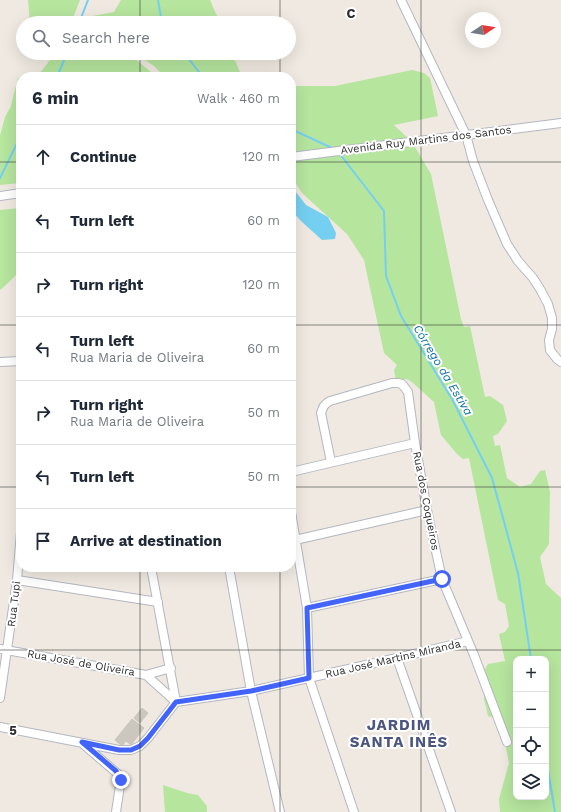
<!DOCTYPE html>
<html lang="en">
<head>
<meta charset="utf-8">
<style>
  :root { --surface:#fff; --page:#f6f6f7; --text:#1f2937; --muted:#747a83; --line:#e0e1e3 }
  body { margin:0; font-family:"Work Sans",sans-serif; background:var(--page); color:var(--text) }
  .controls { position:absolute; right:12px; bottom:12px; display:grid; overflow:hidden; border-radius:8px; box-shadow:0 4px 16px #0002 }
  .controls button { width:36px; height:36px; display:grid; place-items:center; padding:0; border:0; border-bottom:1px solid var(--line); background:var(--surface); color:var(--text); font:20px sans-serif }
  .compass { position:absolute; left:465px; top:12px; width:36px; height:36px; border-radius:50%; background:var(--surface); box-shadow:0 4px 16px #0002; rotate:78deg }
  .stop { position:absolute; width:12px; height:12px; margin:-9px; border:3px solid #4264fb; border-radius:50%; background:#fff }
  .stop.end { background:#4264fb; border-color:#fff; box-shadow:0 1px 4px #0008 }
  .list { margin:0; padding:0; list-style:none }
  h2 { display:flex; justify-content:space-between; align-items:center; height:52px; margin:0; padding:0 16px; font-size:17px }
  h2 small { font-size:13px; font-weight:400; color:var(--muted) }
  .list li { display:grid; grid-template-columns:26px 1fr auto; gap:12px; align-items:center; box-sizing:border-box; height:64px; padding:0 16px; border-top:1px solid var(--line) }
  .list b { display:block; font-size:15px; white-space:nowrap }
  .list p { margin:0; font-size:13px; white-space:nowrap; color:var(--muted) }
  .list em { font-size:13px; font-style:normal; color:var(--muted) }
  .icon { flex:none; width:22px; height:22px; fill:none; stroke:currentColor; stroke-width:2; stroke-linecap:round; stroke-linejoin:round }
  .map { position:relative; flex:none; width:561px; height:812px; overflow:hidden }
  .search { position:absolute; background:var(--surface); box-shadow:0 4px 16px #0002; left:16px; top:16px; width:280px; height:44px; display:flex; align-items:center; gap:10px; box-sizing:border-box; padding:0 14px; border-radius:22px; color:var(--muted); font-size:15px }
  .panel { position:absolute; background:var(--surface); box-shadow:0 4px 16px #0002; left:16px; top:72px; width:280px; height:500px; border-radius:16px }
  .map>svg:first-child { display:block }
</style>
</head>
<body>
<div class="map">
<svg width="561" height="812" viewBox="0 0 561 812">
  <rect width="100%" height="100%" fill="#efe9e1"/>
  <path fill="#b6e59e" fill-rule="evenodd" d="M28,0H80L71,23H30Z
    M121,0H210L220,23H88L87,17L114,12Z
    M54,53H110L134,58L151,72L153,77H99L96,76L95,77H24L39,74L47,64Z
    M134,53H232L242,77H165L154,66Z
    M412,70L424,73L430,78L438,116L394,125L412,142L431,174L461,319L464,327L470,326L485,397L490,396L503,405L507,421L498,434L493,436L495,446L500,445L507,478L520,487L531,484L540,471L545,470L550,492L549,544L540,557L546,584L561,598V812H500L499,799L509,763L500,719L488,716L484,699V671L488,664L505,661L499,634L505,632L509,626L505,604L498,600L469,458L463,459L457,454L441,435L434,402L413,383L407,379L396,381L394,370L397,365L384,353L364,260L347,234L303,194L291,177V86H335ZM516,659H546V797H516Z
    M18,78H21V160L17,168H21V183L0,185V136L5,117L11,106L13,97Z
    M19,208L21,209V272L20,271L7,284L0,290V210Z
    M163,785L187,793L198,795L207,806V812H165Z"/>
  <path fill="#75cff0" d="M291,191H295L306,205L328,217L336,233L335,239L322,240L302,222L291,210Z"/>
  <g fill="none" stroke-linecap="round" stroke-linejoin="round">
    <path stroke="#75cff0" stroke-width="2" d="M158,0L162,23
      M79,23L88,0
      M184,53L203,77
      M57,77L67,53
      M291,129L332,148
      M339,153L384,211L386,276L401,316L452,399L492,478L518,573L531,659
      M0,178L21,135
      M546,758L555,812"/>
  </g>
  <path fill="#cbc7bf" stroke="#cbc5ba" d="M142,708L148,713L140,723L134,718Z
    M132,719L144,728L131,745L126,741L122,746L115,740Z"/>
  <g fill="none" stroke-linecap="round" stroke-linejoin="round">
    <defs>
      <path id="minor" d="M401,0L466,135L473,161L488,200L507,244L518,261L533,278L540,289L548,304L552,318V329L549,340L550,350L557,359L561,362
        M291,157L561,123
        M0,196L21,193
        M0,362L21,361
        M331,462L321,413C323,407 324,404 330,401L392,383H398L402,384L408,392L415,443L427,510L442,579L474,655L507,742
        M291,472L415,443
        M291,512L307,608L309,678L354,812
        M295,540L427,510
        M151,567L176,702
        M229,567L251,691L280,812
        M17,580L158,602
        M307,608L442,579
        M0,649L146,675L176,702
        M397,658L451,812
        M146,675L171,668
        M0,698L17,580L21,532
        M176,702L251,691L397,658L468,641
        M0,727L119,750H131L140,746L148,738L176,702
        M83,744L118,774L121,779L116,812"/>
    </defs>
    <use href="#minor" stroke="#b4b7c1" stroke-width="10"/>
    <use href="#minor" stroke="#fff" stroke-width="8"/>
  </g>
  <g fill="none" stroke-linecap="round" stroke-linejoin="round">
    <path stroke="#4264fb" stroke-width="5" d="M121,780L116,771L82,742L119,750H131L140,746L148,738L176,702L251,691L309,678L307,608L442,579"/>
  </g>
  <path fill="none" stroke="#2e2e2e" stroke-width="1" stroke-opacity="0.55" d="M140,0V23M280,0V23M421,0V812M140,53V77M280,53V77M0,162H21M291,162H561M0,325H21M291,325H561M0,487H21M291,487H561M140,567V812M280,567V812M0,650H561"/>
  <g text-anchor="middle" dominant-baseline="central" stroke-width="4" stroke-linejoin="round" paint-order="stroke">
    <g font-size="11" fill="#2e2e2e" stroke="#fff">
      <text transform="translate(426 140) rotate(-7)">Avenida Ruy Martins dos Santos</text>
      <text transform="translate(426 501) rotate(79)">Rua dos Coqueiros</text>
      <text transform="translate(14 604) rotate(-83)">Rua Tupi</text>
      <text transform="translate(393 659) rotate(-13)">Rua José Martins Miranda</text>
      <text transform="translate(81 663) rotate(10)">Rua José de Oliveira</text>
    </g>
    <g font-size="12" font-style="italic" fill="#0d6fa3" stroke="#fff">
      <text transform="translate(443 370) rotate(59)">Córrego da Estiva</text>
    </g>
    <g font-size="15" font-weight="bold" letter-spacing="1" fill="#4d5680" stroke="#fff">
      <text x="399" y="725">JARDIM<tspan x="399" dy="17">SANTA INÊS</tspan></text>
    </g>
  </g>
  <g font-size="13" text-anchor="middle" font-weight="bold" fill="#2e2e2e" stroke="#fff" stroke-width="4" stroke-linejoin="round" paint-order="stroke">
    <text x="351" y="18">C</text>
    <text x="13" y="735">5</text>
  </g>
</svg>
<div class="controls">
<button>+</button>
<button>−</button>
<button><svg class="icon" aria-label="locate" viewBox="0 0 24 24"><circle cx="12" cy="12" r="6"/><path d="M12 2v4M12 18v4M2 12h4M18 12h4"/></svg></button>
<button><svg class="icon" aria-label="layers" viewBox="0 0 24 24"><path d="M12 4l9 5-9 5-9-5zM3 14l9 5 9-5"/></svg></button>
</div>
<svg class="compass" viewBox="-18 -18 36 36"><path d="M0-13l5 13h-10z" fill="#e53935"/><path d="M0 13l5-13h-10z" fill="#747a83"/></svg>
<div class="stop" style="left:442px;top:579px"></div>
<div class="stop end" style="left:121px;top:780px"></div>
<div class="search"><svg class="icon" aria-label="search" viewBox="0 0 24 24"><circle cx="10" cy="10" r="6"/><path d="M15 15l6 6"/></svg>Search here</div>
<section class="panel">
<h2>6 min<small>Walk · 460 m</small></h2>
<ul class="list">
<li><svg class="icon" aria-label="ahead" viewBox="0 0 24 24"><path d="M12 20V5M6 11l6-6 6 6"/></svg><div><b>Continue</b></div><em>120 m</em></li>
<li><svg class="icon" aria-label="left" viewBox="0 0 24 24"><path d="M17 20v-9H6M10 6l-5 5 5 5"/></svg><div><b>Turn left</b></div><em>60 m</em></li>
<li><svg class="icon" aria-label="right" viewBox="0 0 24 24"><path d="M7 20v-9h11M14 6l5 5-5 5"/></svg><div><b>Turn right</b></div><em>120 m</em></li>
<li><svg class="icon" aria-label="left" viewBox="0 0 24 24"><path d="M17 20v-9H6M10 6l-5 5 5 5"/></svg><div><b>Turn left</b><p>Rua Maria de Oliveira</p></div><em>60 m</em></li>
<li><svg class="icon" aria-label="right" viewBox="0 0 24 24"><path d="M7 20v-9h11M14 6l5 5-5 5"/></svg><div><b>Turn right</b><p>Rua Maria de Oliveira</p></div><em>50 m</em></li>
<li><svg class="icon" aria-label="left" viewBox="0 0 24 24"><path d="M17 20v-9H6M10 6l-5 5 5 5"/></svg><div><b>Turn left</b></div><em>50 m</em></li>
<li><svg class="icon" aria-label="arrive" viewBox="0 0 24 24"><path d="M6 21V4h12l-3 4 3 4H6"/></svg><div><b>Arrive at destination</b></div></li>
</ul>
</section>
</div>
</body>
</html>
